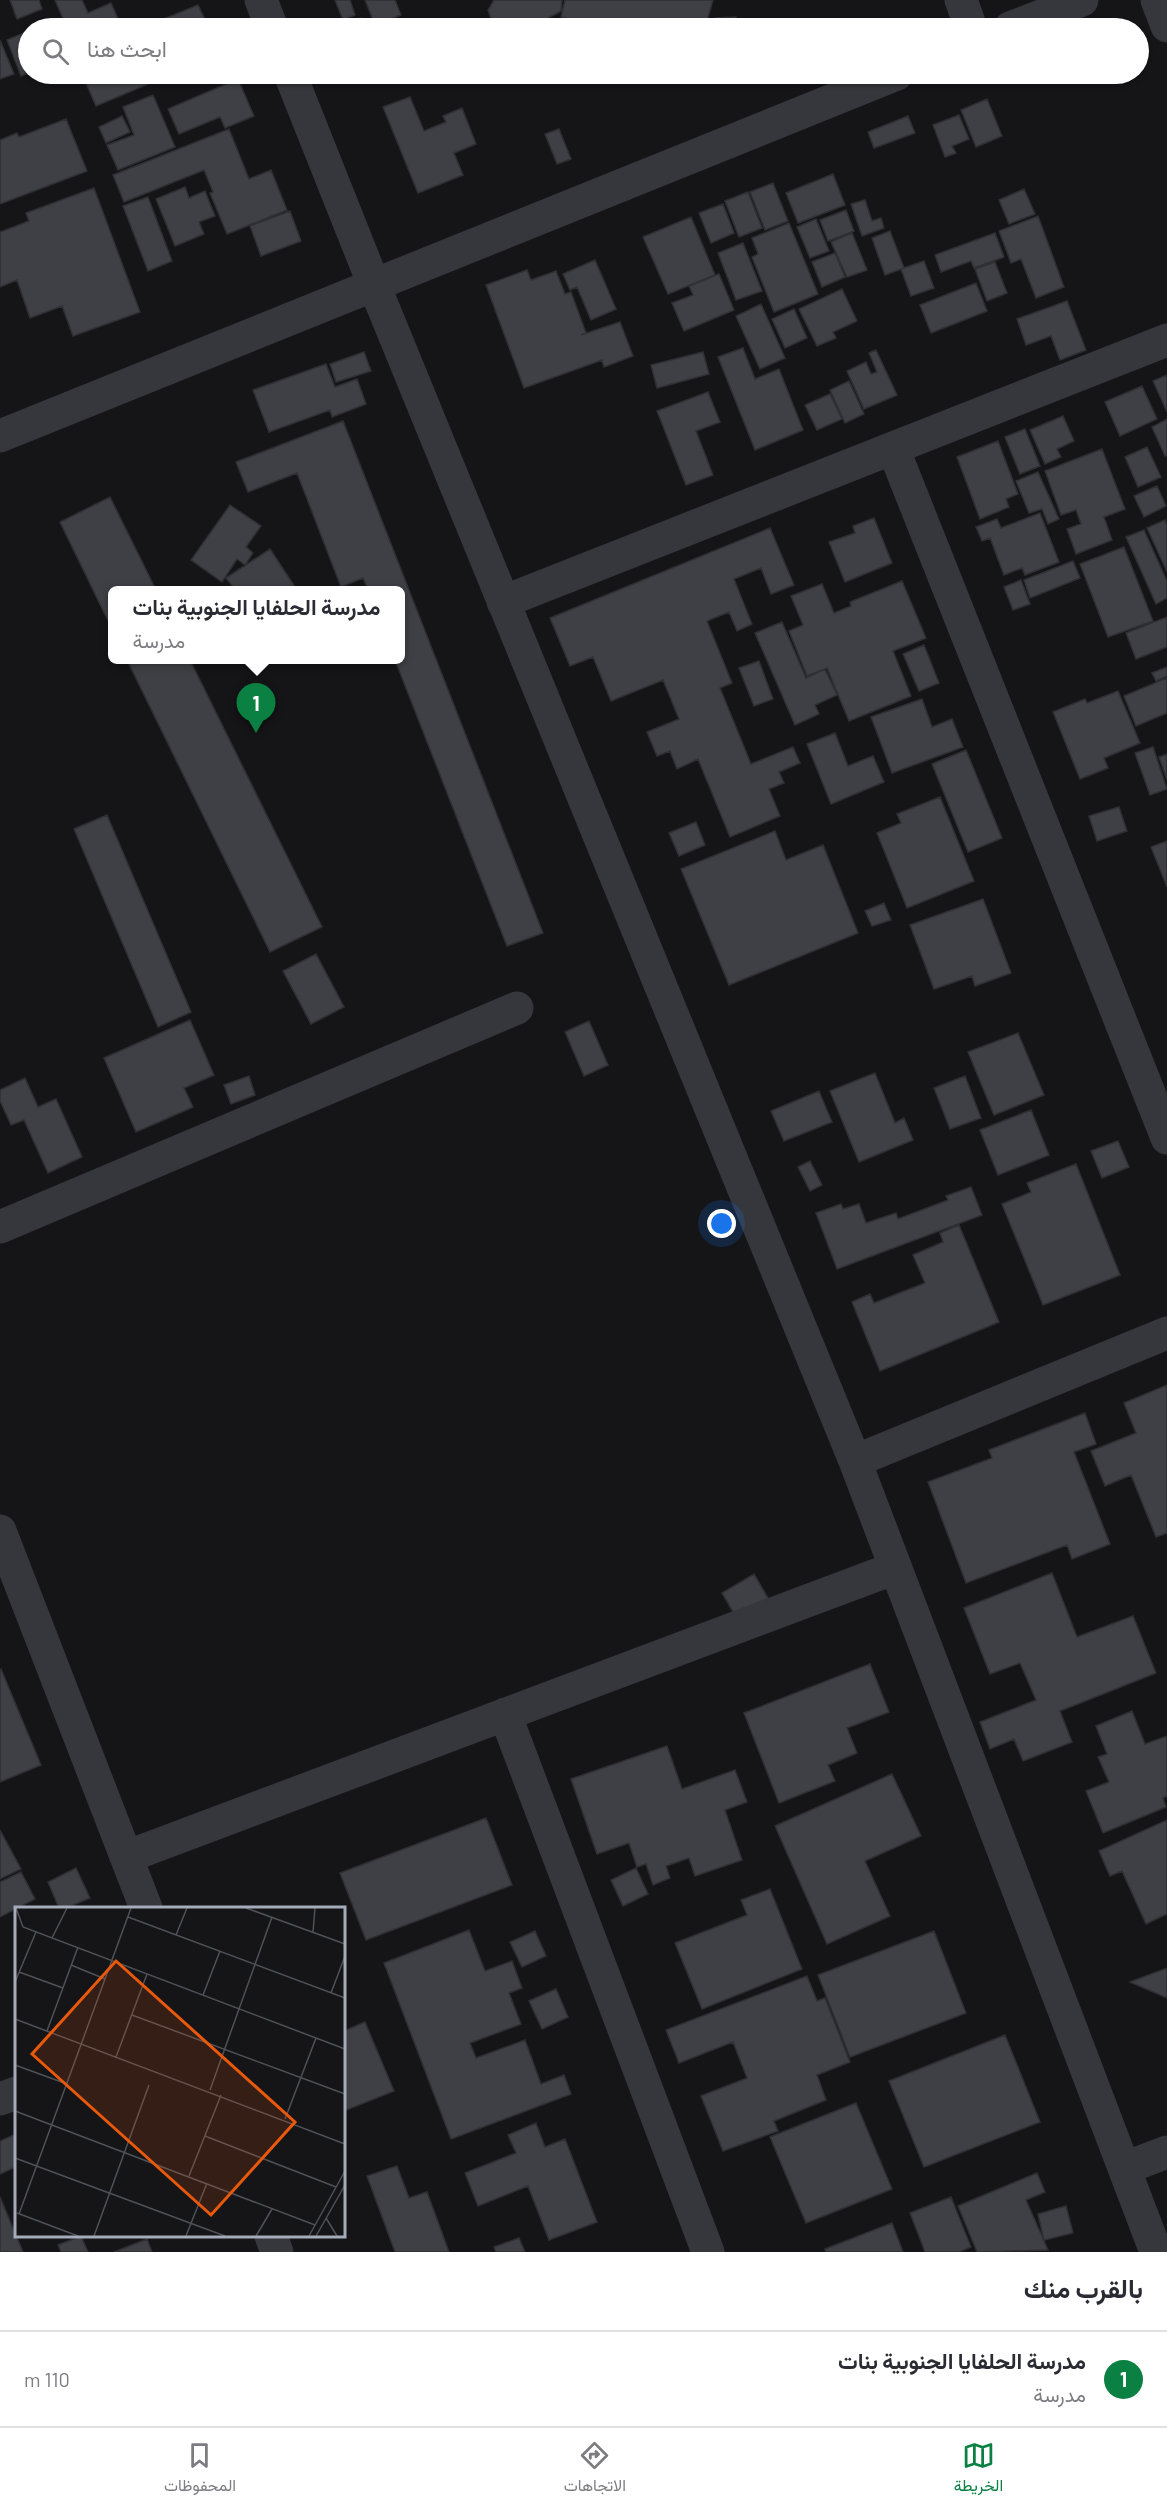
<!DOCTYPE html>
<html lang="ar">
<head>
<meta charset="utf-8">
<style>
  :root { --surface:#fff; --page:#f2f2f3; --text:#2b2b33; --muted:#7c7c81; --line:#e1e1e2; --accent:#0b8043 }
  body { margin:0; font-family:Barlow,Vazirmatn,sans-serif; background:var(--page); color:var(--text); direction:rtl }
  .you { position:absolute; left:722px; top:1224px; width:21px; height:21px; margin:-15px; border:4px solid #fff; border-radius:50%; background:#1a73e8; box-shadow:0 0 0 9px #1a73e833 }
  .badge { display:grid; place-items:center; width:39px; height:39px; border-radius:50%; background:var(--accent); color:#fff; font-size:20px; font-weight:700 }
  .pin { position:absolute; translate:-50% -50px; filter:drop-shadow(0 2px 3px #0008) }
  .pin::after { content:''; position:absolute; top:32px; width:21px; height:18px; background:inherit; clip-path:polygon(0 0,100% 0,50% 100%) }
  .popup { position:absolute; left:108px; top:586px; width:297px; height:78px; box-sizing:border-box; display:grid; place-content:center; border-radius:9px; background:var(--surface); filter:drop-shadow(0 2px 4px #0005); font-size:20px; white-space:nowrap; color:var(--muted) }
  .popup b { font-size:22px; color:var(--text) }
  .popup::after { content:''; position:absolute; left:50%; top:100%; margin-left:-12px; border:12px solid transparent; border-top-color:var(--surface) }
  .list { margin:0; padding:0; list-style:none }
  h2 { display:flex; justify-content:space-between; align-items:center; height:78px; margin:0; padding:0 24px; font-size:26px }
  h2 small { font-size:20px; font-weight:400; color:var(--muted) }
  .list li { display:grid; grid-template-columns:39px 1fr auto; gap:18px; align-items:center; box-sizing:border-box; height:96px; padding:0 24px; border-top:2px solid var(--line) }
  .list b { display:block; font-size:22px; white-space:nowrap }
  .list p { margin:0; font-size:20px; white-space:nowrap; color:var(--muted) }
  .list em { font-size:20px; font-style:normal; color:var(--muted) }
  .icon { flex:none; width:33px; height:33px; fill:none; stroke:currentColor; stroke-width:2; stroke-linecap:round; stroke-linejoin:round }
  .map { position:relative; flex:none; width:1167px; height:2252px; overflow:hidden; direction:ltr }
  .search { position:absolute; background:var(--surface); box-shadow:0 2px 4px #0004; left:18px; right:18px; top:18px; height:66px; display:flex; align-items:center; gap:15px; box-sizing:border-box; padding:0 21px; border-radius:33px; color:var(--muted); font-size:22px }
  .sheet { height:174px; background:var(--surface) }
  nav { display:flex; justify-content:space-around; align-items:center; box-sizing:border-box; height:84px; border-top:2px solid var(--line); background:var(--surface); font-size:16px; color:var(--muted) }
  nav a { display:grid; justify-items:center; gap:3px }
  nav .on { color:var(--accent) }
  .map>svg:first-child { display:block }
</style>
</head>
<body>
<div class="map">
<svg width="1167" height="2252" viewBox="0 0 1167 2252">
  <rect width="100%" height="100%" fill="#151517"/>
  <path fill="#3f4045" stroke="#2f2f34" stroke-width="1.5" d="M10,0H39L42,9L17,19Z
    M55,0H82L88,13L111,3L122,28H67Z
    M335,0H350L355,15L343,20Z
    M365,0H395L401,15L375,25Z
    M494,0H562L561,11L530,28H511L505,21L493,24L488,10Z
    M565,0H713L705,28H605L561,17Z
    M198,5L209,28H142Z
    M736,17L737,28H716L715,18Z
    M361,18L366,28H346L345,25Z
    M26,32L28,73L21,76L7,40Z
    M0,40L14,74L0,79Z
    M82,74H172L96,106Z
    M238,79L254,116L225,128L220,117L179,134L168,109Z
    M153,95L175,147L118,170L107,145L134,135L123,107Z
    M410,97L424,131L446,122L443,116L462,108L476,144L454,153L463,175L418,193L383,107Z
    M987,99L1002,136L976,147L961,110Z
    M959,115L969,139L952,146L956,153L945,157L933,125Z
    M122,116L130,132L106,143L99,127Z
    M908,116L915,133L874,148L868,132Z
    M66,119L87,171L0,204V140L17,133L19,137Z
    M229,129L249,179L271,170L287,210L227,234L210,193L213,192L204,170L124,202L113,175Z
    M559,129L571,159L557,164L545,134Z
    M833,174L845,205L798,223L786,193Z
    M773,183L788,221L765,230L750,192Z
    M185,187L189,198L205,191L215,216L199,222L204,234L175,246L156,199Z
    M94,188L140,312L73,336L62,306L30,318L17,280L0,287V232L29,221L26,213Z
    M1024,189L1035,214L1009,224L999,200Z
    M748,192L762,228L739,237L725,201Z
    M148,197L172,261L148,271L123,206Z
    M865,200L872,221L881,218L884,228L862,236L851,204Z
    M723,204L734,233L711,243L699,213Z
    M846,210L854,231L828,241L820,220Z
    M290,211L301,241L261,256L250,226Z
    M1038,216L1064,287L1036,298L1021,259L1011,263L999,231Z
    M691,217L715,275L668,294L643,237Z
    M816,219L829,251L810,258L797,227Z
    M789,223L818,294L774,312L752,257L758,254L752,238Z
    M890,231L904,268L885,275L872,238Z
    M852,233L867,270L847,277L831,242Z
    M995,233L1004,257L974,268L971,261L941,272L935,255Z
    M743,243L762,291L736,300L718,253Z
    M835,253L845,277L822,287L812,262Z
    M595,260L616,309L591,320L577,287L570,290L563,274Z
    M924,261L934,288L911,296L901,269Z
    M995,262L1007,293L987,301L975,269Z
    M527,270L531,280L556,271L565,294L571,292L586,333L581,335L620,322L633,356L604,367L602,360L524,388L486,285Z
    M719,274L734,310L684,331L672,303L693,295L689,286Z
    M976,283L987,311L931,333L920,305Z
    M842,289L857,321L833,332L836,338L817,346L799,309Z
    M1067,301L1086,350L1060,360L1051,336L1026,345L1017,319Z
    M761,304L785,358L760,369L736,316Z
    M794,309L807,338L785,348L772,319Z
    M743,348L755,379L779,369L803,430L755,450L718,357Z
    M876,350L897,395L864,409L847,371L866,362L871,374L877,372L869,353Z
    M364,352L371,371L336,382L330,364Z
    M703,352L709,374L657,388L651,365Z
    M326,364L335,387L357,379L366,404L332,417L330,410L269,432L253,390Z
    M1167,375V412L1153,381Z
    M849,381L864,414L845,423L830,390Z
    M1142,386L1157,419L1120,436L1105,402Z
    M708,392L720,422L696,431L713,475L686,485L657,411Z
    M830,394L842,419L817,430L805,405Z
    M1063,416L1074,441L1057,449L1061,457L1045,464L1030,430Z
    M1167,419V455L1165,456L1152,427Z
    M343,421L543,933L507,946L395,660H400V590H368L363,578L341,587L297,473L248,492L236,462Z
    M1025,429L1040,466L1020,474L1005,437Z
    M998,441L1018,494L1006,499L1009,507L980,519L957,457Z
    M1147,447L1161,477L1138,487L1125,457Z
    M1102,449L1125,509L1104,517L1112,540L1076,554L1067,529L1081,524L1076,510L1061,515L1045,471Z
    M1038,472L1059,519L1048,524L1042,509L1029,513L1016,481Z
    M1157,486L1166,506L1144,517L1134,496Z
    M110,497L156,590H112V629L60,522Z
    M230,505L261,526L246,547L253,553L245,565L237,559L222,582L191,560Z
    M1040,513L1059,562L1025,575L1022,568L1004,575L990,538L982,541L976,527L997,519L1001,528Z
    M874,518L892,563L845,582L829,542L855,533L853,526Z
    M1165,520L1167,525V572L1147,528Z
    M770,528L794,585L771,594L761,568L734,579L752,624L737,631L729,612L707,621L732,683L720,688L751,764L793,747L800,763L779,772L784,783L769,789L780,816L730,837L698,759L677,769L670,751L657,756L647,732L679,719L663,680L611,701L593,657L570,666L550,618Z
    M1144,530L1167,581V598L1156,604L1126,537Z
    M1124,547L1153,621L1108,637L1080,564Z
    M270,549L297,590H235L226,578Z
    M1073,561L1080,578L1030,598L1024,580Z
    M1021,580L1030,604L1013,610L1004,587Z
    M902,581L926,638L893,651L911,696L849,721L827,668L807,676L789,631L803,625L791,596L822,584L834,613L851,606L850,602Z
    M1167,617V647L1136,659L1126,633Z
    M782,622L806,678L825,669L837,695L815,705L819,714L795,725L755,633Z
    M924,645L939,683L919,691L903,654Z
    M127,660H190L322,927L270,952Z
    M759,661L773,699L754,706L739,668Z
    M1167,667V676L1156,681L1152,673Z
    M1167,678V713L1136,726L1124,696Z
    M1118,691L1140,743L1104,758L1108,768L1080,779L1053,712L1085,699L1087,703Z
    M922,699L932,727L952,719L963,747L892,773L871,717Z
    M835,733L848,766L873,756L884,782L831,804L807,744Z
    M1153,747L1167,789L1150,795L1135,753Z
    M966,750L1002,838L968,852L932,764Z
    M1167,754V780L1159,757Z
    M940,797L974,881L907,908L877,833L901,823L897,814Z
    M1119,807L1127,831L1097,841L1089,816Z
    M107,815L191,1012L158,1027L74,829Z
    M696,822L705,845L679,856L669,833Z
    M775,831L786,860L823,845L858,933L729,985L681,869Z
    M1167,841V887L1151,847Z
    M983,899L1011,973L975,986L972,976L934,989L910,925Z
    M884,903L891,920L872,926L865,911Z
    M316,954L344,1007L311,1024L283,971Z
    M190,1020L214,1075L184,1088L193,1107L136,1132L104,1058Z
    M589,1021L608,1065L584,1076L565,1032Z
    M1018,1033L1044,1095L994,1115L968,1052Z
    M875,1073L895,1123L904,1118L913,1140L859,1162L830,1091Z
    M249,1076L255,1095L231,1104L224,1085Z
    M965,1076L981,1118L950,1129L934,1088Z
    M25,1078L38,1107L56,1099L82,1157L48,1173L24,1120L11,1125L0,1101V1090Z
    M819,1091L832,1122L784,1141L771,1111Z
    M1031,1110L1049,1155L998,1175L980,1130Z
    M1118,1141L1129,1167L1102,1178L1091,1151Z
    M810,1161L822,1185L810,1191L798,1167Z
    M1076,1164L1120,1275L1043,1305L1002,1204L1031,1192L1027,1183Z
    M971,1187L982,1215L837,1269L816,1213L841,1204L843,1209L859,1204L866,1223L896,1213L898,1219L948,1200L946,1196Z
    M959,1225L999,1322L880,1371L852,1302L870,1294L874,1303L925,1283L913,1255L943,1242L940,1233Z
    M1167,1385V1533L1156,1537L1131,1475L1105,1486L1091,1451L1136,1433L1124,1403Z
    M1085,1413L1096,1444L1074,1452L1110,1544L1072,1559L1067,1545L966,1583L928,1482L992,1458L989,1450Z
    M1052,1573L1077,1637L1133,1616L1156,1673L1060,1711L1072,1742L1023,1761L1014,1739L990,1749L980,1722L1036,1700L1020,1663L990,1674L964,1608Z
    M754,1574L772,1605L740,1624L722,1593Z
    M870,1664L889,1712L847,1728L857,1753L828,1765L835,1781L779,1803L744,1713Z
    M1,1669L41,1765L0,1782V1670Z
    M1132,1711L1145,1744L1167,1736V1796L1163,1798L1166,1807L1103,1833L1086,1791L1109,1782L1098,1757L1107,1754L1096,1726Z
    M667,1746L682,1789L735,1770L747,1802L725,1810L742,1860L695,1876L689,1858L666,1866L670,1878L653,1885L646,1864L637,1867L629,1843L597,1854L571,1779Z
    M892,1774L921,1836L865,1861L890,1916L827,1944L775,1826Z
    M486,1818L512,1885L366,1940L340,1873Z
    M1167,1820V1914L1146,1924L1122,1871L1110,1876L1099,1851Z
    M0,1830L21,1869L0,1879Z
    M76,1868L90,1898L66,1908H59L48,1882Z
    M636,1868L648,1894L623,1906L611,1880Z
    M21,1872L35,1899L0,1917V1882Z
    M770,1889L802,1969L702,2009L675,1943L747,1915L741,1900Z
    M469,1930L485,1971L512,1961L522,1988L509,1993L521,2024L470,2043L476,2058L525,2040L541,2084L564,2075L571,2094L451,2139L384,1963Z
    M535,1931L546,1956L522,1967L510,1942Z
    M934,1931L966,2013L850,2057L818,1975Z
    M1167,1968V1998L1130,1982Z
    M807,1976L817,2001L825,1998L850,2062L817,2075L826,2100L774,2121L778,2131L723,2151L701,2096L747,2078L733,2042L679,2063L666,2030Z
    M556,1989L568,2017L542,2029L529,2001Z
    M365,2022L394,2091L344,2111V2031Z
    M1005,2035L1040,2122L924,2167L889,2081Z
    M856,2103L892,2189L806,2223L770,2137Z
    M536,2123L545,2147L565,2139L597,2222L549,2240L528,2186L478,2206L465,2173L516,2153L508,2135Z
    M16,2134V2167L0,2174V2141Z
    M397,2166L409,2198L427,2192L449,2252H395L367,2176Z
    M1037,2173L1045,2192L1026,2200L1048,2250L977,2252L958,2206Z
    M0,2197L23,2252H0Z
    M951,2197L971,2247L959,2252H925L910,2213Z
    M1066,2206L1073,2233L1044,2240L1038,2214Z
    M892,2223L903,2252H826L825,2249Z
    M81,2236L88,2252H61L58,2245Z
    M519,2238L525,2252H496L494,2247Z
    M147,2239L152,2252H114Z"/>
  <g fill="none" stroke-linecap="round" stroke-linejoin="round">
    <path stroke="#36373d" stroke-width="33" d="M261,0L272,28
      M961,0L971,28
      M1157,0L1167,26
      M1010,28L1082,0
      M290,74L374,285L855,1461L1156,2252
      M0,436L897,74
      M893,448L1167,1138
      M503,602L1167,340
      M0,1227L517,1008
      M855,1461L1167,1333
      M0,1531L146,1908
      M505,1714L708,2252
      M126,1857L895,1568
      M0,2099L16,2093
      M1125,2168L1167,2152
      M271,2236L277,2252"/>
  </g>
  <g transform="translate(15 1907)">
    <rect width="330" height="330" fill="#151517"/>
    <path fill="none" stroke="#4f5158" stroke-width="1.5" d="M1,1L8,20L330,142M231,1L330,37M113,10L330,91M298,25L300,1M161,28L172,1M37,31L52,1M56,58L90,72M4,65L48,81M0,75L21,25M316,86L330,49M188,88L205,44M117,108L330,187M0,112L330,237M32,124L63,40M101,150L132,67M0,158L52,177M195,183L257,10M0,204L300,318M270,212L301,131M190,229L321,280M0,251L210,329M174,269L206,188M2,306L63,329M4,307L116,1M311,311L322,329M79,329L134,178M171,329L192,276M241,329L257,302M294,329L330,264M301,329L330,278"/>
    <path fill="#e8590c" fill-opacity="0.15" stroke="#e8590c" stroke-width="3" d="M101,54L280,215L196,308L17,147Z"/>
    <rect width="330" height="330" fill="none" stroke="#a6abb9" stroke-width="3"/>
  </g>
</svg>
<div class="you"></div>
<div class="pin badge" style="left:256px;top:733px">1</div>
<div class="popup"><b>مدرسة الحلفايا الجنوبية بنات</b>مدرسة</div>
<div class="search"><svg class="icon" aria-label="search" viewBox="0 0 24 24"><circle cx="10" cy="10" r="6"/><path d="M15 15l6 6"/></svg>ابحث هنا</div>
</div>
<section class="sheet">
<h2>بالقرب منك<small></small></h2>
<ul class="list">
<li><span class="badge">1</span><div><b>مدرسة الحلفايا الجنوبية بنات</b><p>مدرسة</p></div><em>110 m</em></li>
</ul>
</section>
<nav>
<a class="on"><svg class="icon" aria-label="map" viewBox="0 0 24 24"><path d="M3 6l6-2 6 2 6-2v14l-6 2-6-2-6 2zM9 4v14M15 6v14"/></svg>الخريطة</a>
<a><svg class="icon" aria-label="directions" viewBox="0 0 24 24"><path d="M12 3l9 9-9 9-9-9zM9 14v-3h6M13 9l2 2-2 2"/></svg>الاتجاهات</a>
<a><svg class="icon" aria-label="saved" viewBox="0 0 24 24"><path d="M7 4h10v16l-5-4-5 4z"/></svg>المحفوظات</a>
</nav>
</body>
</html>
